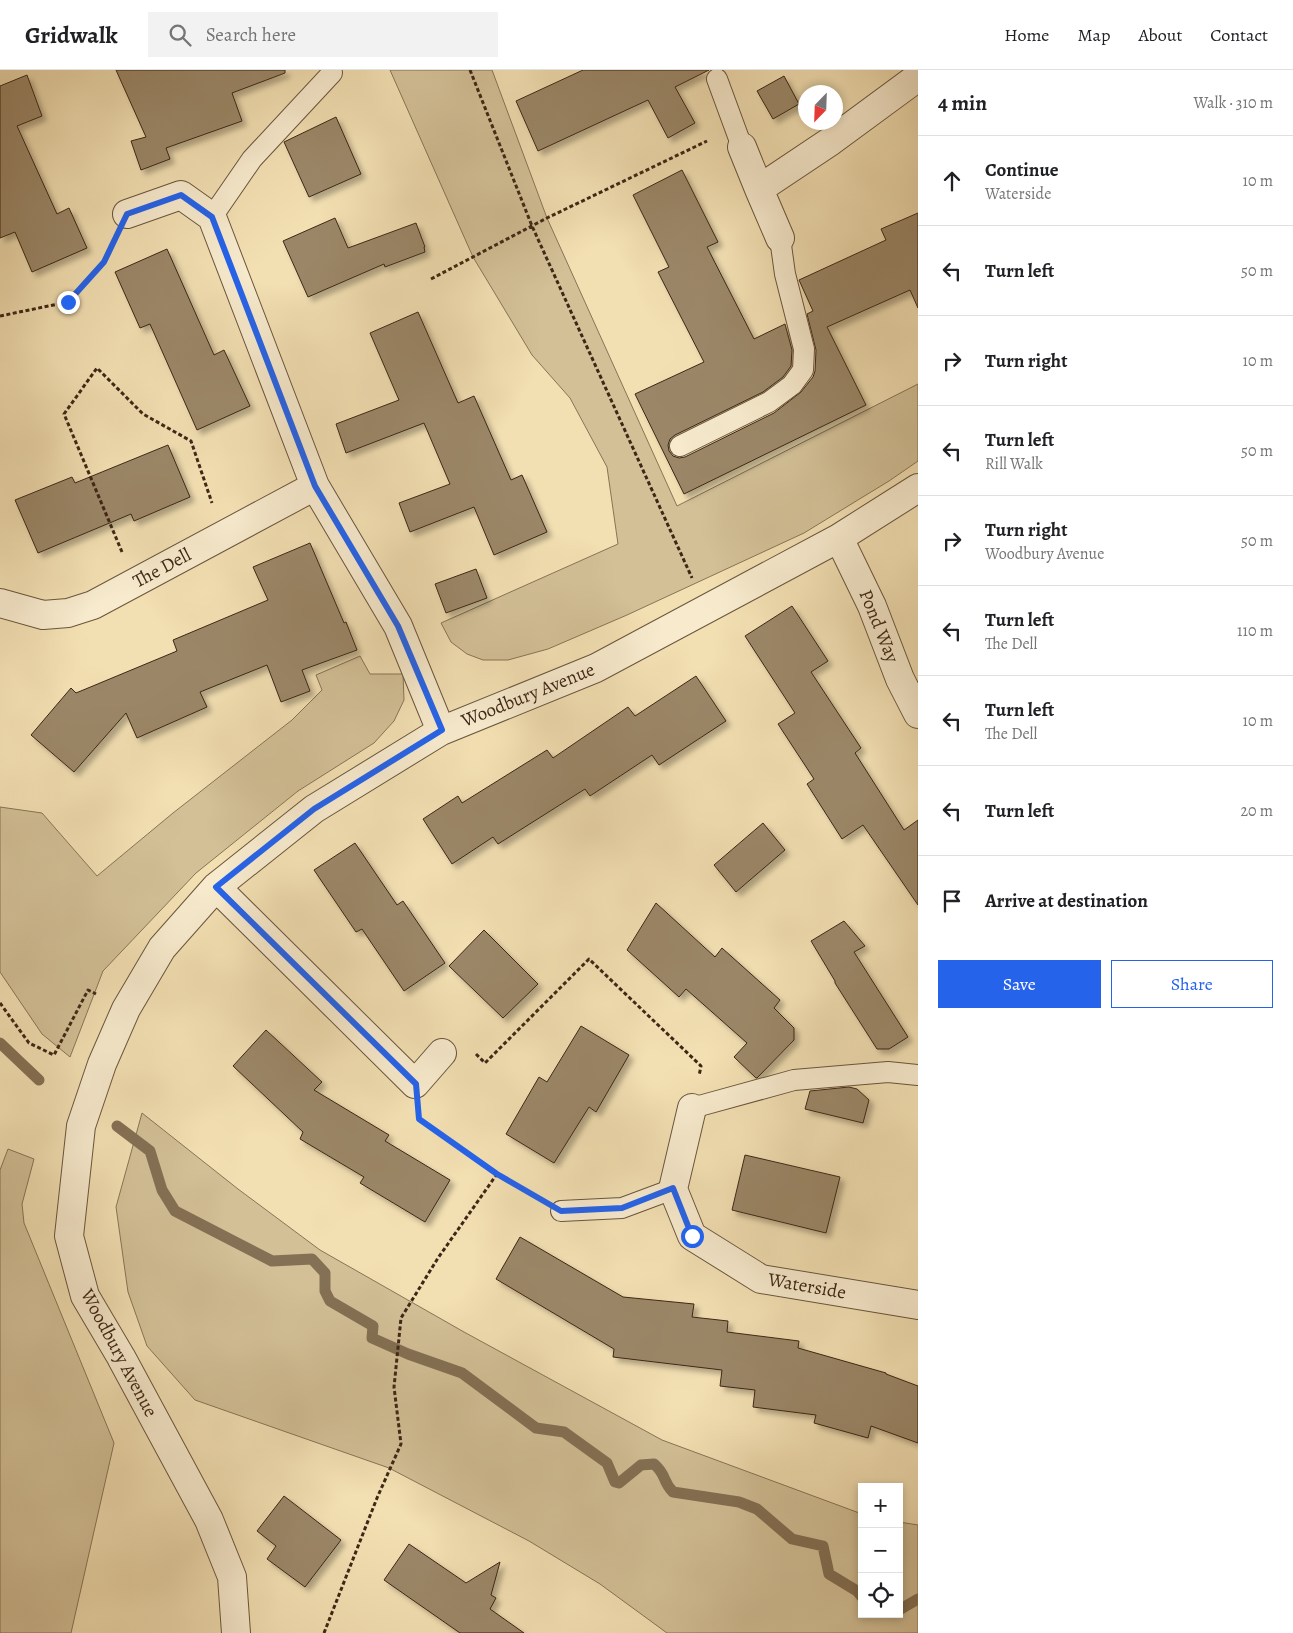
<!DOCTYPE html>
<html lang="en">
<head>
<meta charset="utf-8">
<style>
  :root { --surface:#fff; --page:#f2f2f2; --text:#202124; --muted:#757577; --line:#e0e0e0; --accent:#2563eb }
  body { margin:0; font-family:Alegreya,serif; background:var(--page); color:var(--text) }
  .controls { position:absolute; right:15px; bottom:15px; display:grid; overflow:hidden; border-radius:0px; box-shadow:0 2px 8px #0003 }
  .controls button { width:45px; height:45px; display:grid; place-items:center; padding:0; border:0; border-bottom:1px solid var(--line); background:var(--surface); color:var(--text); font:25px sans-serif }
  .compass { position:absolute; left:798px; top:15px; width:45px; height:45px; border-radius:50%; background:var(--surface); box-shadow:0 2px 8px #0003; rotate:203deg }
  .stop { position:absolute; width:15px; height:15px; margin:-11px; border:4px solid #2563eb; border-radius:50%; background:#fff }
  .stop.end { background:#2563eb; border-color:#fff; box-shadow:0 1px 5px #0008 }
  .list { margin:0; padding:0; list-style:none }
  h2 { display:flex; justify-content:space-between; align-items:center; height:65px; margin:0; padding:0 20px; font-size:21px }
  h2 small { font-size:16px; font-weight:400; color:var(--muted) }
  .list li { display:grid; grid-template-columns:32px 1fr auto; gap:15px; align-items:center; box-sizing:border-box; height:90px; padding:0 20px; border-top:1px solid var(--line) }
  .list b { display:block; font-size:19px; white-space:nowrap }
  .list p { margin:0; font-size:16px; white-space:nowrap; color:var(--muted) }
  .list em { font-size:16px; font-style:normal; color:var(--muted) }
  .actions { display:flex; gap:10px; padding:15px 20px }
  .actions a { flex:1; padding:11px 0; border:1px solid var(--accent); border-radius:0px; text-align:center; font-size:18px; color:var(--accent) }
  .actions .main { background:var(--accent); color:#fff }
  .icon { flex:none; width:28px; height:28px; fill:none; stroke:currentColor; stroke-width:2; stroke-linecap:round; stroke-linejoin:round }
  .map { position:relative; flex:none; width:918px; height:1563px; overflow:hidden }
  header { display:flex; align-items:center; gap:30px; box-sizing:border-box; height:70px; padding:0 25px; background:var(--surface); border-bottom:1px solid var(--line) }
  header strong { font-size:24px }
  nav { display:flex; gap:28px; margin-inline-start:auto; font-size:18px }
  .search { width:350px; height:45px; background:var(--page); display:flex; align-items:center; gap:12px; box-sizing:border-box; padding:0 18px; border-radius:0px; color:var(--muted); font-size:19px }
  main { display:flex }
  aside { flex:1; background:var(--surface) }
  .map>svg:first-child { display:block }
</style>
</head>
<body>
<header>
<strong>Gridwalk</strong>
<div class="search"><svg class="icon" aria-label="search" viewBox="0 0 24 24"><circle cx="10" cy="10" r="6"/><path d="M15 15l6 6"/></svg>Search here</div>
<nav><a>Home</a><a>Map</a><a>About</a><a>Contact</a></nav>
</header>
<main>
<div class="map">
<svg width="918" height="1563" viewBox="0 0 918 1563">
  <defs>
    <filter id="shadow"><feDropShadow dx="4.5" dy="4.5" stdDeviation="2.5" flood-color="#0004"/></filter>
  </defs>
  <rect width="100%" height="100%" fill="#f2dfb2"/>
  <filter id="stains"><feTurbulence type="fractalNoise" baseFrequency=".004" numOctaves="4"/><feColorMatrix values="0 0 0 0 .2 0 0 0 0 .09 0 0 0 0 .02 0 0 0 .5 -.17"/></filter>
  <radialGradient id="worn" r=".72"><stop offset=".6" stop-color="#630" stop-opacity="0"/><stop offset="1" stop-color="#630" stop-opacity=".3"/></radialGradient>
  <path fill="#d3c097" stroke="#887456" d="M390,0H492L547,148L677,436L918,314V391L889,411L804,463L627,545L548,579L508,590H483L467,584L451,572L441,553L618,474L607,397L570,328L532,285L473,187Z
    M360,586L370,604H403L404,630L394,651L374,673L298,721L196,803L103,901L70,987L42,964L0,902V737L42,743L97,806L173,743L292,650L322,620L316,605Z
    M142,1043L238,1119L320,1180L464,1262L662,1370L862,1444V1544H899V1452L918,1455V1563H667L600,1514L529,1471L389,1398L195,1330L147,1276L128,1222L116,1137Z
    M8,1079L34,1089L22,1134L24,1153L114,1373L71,1563H0V1100Z"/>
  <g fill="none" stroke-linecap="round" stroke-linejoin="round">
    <path stroke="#847054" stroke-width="11" d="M0,973L39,1010
      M117,1056L150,1081L162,1120L175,1141L272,1191L312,1189L325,1203V1221L330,1231L373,1256L372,1268L408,1284L462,1303L536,1358L564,1362L607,1393L615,1412L619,1413L641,1395L654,1394C667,1405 662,1411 673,1422L739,1432L757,1439L792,1469L823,1476L829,1504L857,1521L862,1527
      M899,1540L918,1529"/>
  </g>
  <path fill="#9b8767" stroke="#3d2716" filter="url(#shadow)" d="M116,0H285V3L232,23L242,51L166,78L170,89L141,100L131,71L146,67Z
    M583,0H709L675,17L695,53L668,68L648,30L538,81L516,31Z
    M27,5L42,46L17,56L57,144L69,138L87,178L32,202L15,162L0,168V16Z
    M784,6L799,34L773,49L757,21Z
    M336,47L361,104L309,127L284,72Z
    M682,100L718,172L707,177L754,269L785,254L792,280L791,296L783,307L763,322L675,365L670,369L668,375L669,381L673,386L679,388L685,387L774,343L801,322L813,307L815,301L816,280L807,244L813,241L799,210L886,170L881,159L918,143V238L910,220L827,257L866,335L684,424L635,324L704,292L658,202L669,197L633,125Z
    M335,148L348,178L416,153L425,177H424L425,182L385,197L384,194L308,227L283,171Z
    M167,179L214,285L224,280L250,336L197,360L150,254L140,258L115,202Z
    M418,242L458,333L474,326L511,410L522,405L547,462L494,485L474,437L410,462L399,433L450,414L424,353L346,383L336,354L399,330L370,263Z
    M168,375L190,427L134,451L131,444L38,483L15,430L72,407L75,413Z
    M310,473L344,553L346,552L357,580L302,600L310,621L281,632L267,595L200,622L207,637L137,668L126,643L74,702L31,665L71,618L76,623L177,581L173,570L268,530L253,497Z
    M476,499L487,528L446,543L435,514Z
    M792,536L828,591L811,602L861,678L855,683L904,760L918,750V835L863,755L842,769L807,714L814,709L778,654L795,643L745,566Z
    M696,606L726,651L659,695L652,685L590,726L585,719L498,774L493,767L452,794L423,749L458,726L462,733L547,680L553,688L628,637L635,646Z
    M763,753L785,780L736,822L714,795Z
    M355,773L397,835L403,831L445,893L404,921L362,859L356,862L314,800Z
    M656,833L715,887L722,878L780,930L774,938L794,958V970L757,1008H756L734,987L747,973L686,919L679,927L627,880Z
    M844,851L865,876L854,882L908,967L889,979H877L835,913V911L811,871Z
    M484,860L538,914L503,948L449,896Z
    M581,956L629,985L596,1042L589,1037L554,1093L506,1064L539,1007L547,1012Z
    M266,960L322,1012L314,1020L389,1065L385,1071L450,1110L425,1152L360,1113L364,1107L300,1069L303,1062L233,996Z
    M849,1017L857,1019L869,1030L863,1053L805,1039L810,1021Z
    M745,1085L840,1107L826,1163L732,1140Z
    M520,1167L623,1227L694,1234L692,1247L728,1251L727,1262L799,1271L798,1278L886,1303V1304L918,1316V1373L871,1356L868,1368L814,1353L816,1345L753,1337L755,1320L720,1316L722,1300L613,1287L614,1279L496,1209Z
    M284,1426L341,1470L305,1517L267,1489L276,1476L257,1461Z
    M409,1474L466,1513L500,1492L491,1525L496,1528L490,1539L524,1563H460L384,1510Z"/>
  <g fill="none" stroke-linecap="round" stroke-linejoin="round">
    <defs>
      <path id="lane" d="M717,9L742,77
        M212,147L252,89L332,3
        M680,376L769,332L792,315L803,300L804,279L785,204L780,168
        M692,1038L794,1010L888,1002L918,1005
        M561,1141L622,1138L673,1119"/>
      <path id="street" d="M742,77L759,119L780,168
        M759,119L831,71L918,7
        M127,144L181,125L212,147L315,416L398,556L441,661
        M839,468L872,536L900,609L918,644
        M0,533L43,545L68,543L93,535L315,416
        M216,817L415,1014L442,983
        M692,1038L673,1119L692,1166L761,1209L918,1235
        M236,1563L232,1507L209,1450L121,1287L85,1226L69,1166L81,1056L102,994L126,939L162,878L216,817L314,739L441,661L596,598L839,468L918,418"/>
    </defs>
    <use href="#lane" stroke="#6a553d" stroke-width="22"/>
    <use href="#street" stroke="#6a553d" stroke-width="30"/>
    <path stroke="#3d2716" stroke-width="3" stroke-dasharray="4 2.5" stroke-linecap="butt" d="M470,0L532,156L692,508
      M431,209L547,148L707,71
      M0,246L68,232L104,191L113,174
      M122,482L64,344L97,298L143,344L191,371L212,433
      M0,933L29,973L54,985L88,920L96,924
      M476,984L485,993L589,889L701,996L699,1006
      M419,1046V1049L497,1104L536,1127
      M324,1563L377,1428L401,1374L394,1317L401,1248L438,1188L497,1104"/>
    <use href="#lane" stroke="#f7eacd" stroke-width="20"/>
    <use href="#street" stroke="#f7eacd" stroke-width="28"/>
  </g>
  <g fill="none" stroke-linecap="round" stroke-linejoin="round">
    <path stroke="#2563eb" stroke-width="6" d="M68,232L104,192L127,144L181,125L212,147L315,416L398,556L442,660L314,739L216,817L416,1014L419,1049L497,1104L561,1141L622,1138L673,1118L692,1166"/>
  </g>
  <g text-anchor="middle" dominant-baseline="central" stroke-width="4.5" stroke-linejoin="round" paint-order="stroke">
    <g font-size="19" fill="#3d2716" stroke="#f7eacd">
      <text transform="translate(162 498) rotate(-28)">The Dell</text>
      <text transform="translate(879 556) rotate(68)">Pond Way</text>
      <text transform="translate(528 625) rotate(-22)">Woodbury Avenue</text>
      <text transform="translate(807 1216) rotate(10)">Waterside</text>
      <text transform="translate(119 1283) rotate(62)">Woodbury Avenue</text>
    </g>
  </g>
  <rect width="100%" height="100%" filter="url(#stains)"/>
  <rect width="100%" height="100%" fill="url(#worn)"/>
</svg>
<div class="controls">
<button>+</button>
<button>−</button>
<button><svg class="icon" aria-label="locate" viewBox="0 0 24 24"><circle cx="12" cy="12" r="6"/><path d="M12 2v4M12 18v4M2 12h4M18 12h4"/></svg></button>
</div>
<svg class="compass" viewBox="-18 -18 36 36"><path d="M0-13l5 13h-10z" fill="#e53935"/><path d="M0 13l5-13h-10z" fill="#757577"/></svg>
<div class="stop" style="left:692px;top:1166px"></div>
<div class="stop end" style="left:68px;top:232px"></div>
</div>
<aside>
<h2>4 min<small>Walk · 310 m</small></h2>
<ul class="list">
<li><svg class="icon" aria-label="ahead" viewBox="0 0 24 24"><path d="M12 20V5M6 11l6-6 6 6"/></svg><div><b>Continue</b><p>Waterside</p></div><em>10 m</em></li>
<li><svg class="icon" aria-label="left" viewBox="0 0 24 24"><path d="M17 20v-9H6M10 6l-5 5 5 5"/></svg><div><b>Turn left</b></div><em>50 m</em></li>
<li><svg class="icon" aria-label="right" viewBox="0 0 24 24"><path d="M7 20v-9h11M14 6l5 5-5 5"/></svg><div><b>Turn right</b></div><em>10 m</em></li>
<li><svg class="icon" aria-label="left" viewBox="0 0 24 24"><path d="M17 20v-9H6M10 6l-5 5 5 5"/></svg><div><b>Turn left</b><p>Rill Walk</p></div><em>50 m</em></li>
<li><svg class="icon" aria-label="right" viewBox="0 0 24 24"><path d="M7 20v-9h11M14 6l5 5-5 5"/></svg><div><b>Turn right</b><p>Woodbury Avenue</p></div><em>50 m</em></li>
<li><svg class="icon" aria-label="left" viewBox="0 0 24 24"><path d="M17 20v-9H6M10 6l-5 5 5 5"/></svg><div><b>Turn left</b><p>The Dell</p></div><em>110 m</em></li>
<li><svg class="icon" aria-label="left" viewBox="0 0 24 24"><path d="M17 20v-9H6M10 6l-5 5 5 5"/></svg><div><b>Turn left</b><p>The Dell</p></div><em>10 m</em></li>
<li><svg class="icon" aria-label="left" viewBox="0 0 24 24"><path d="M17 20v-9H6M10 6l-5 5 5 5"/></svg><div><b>Turn left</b></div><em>20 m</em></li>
<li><svg class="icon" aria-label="arrive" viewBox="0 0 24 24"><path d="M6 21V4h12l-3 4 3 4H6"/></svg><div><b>Arrive at destination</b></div></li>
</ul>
<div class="actions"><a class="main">Save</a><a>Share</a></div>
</aside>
</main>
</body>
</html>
